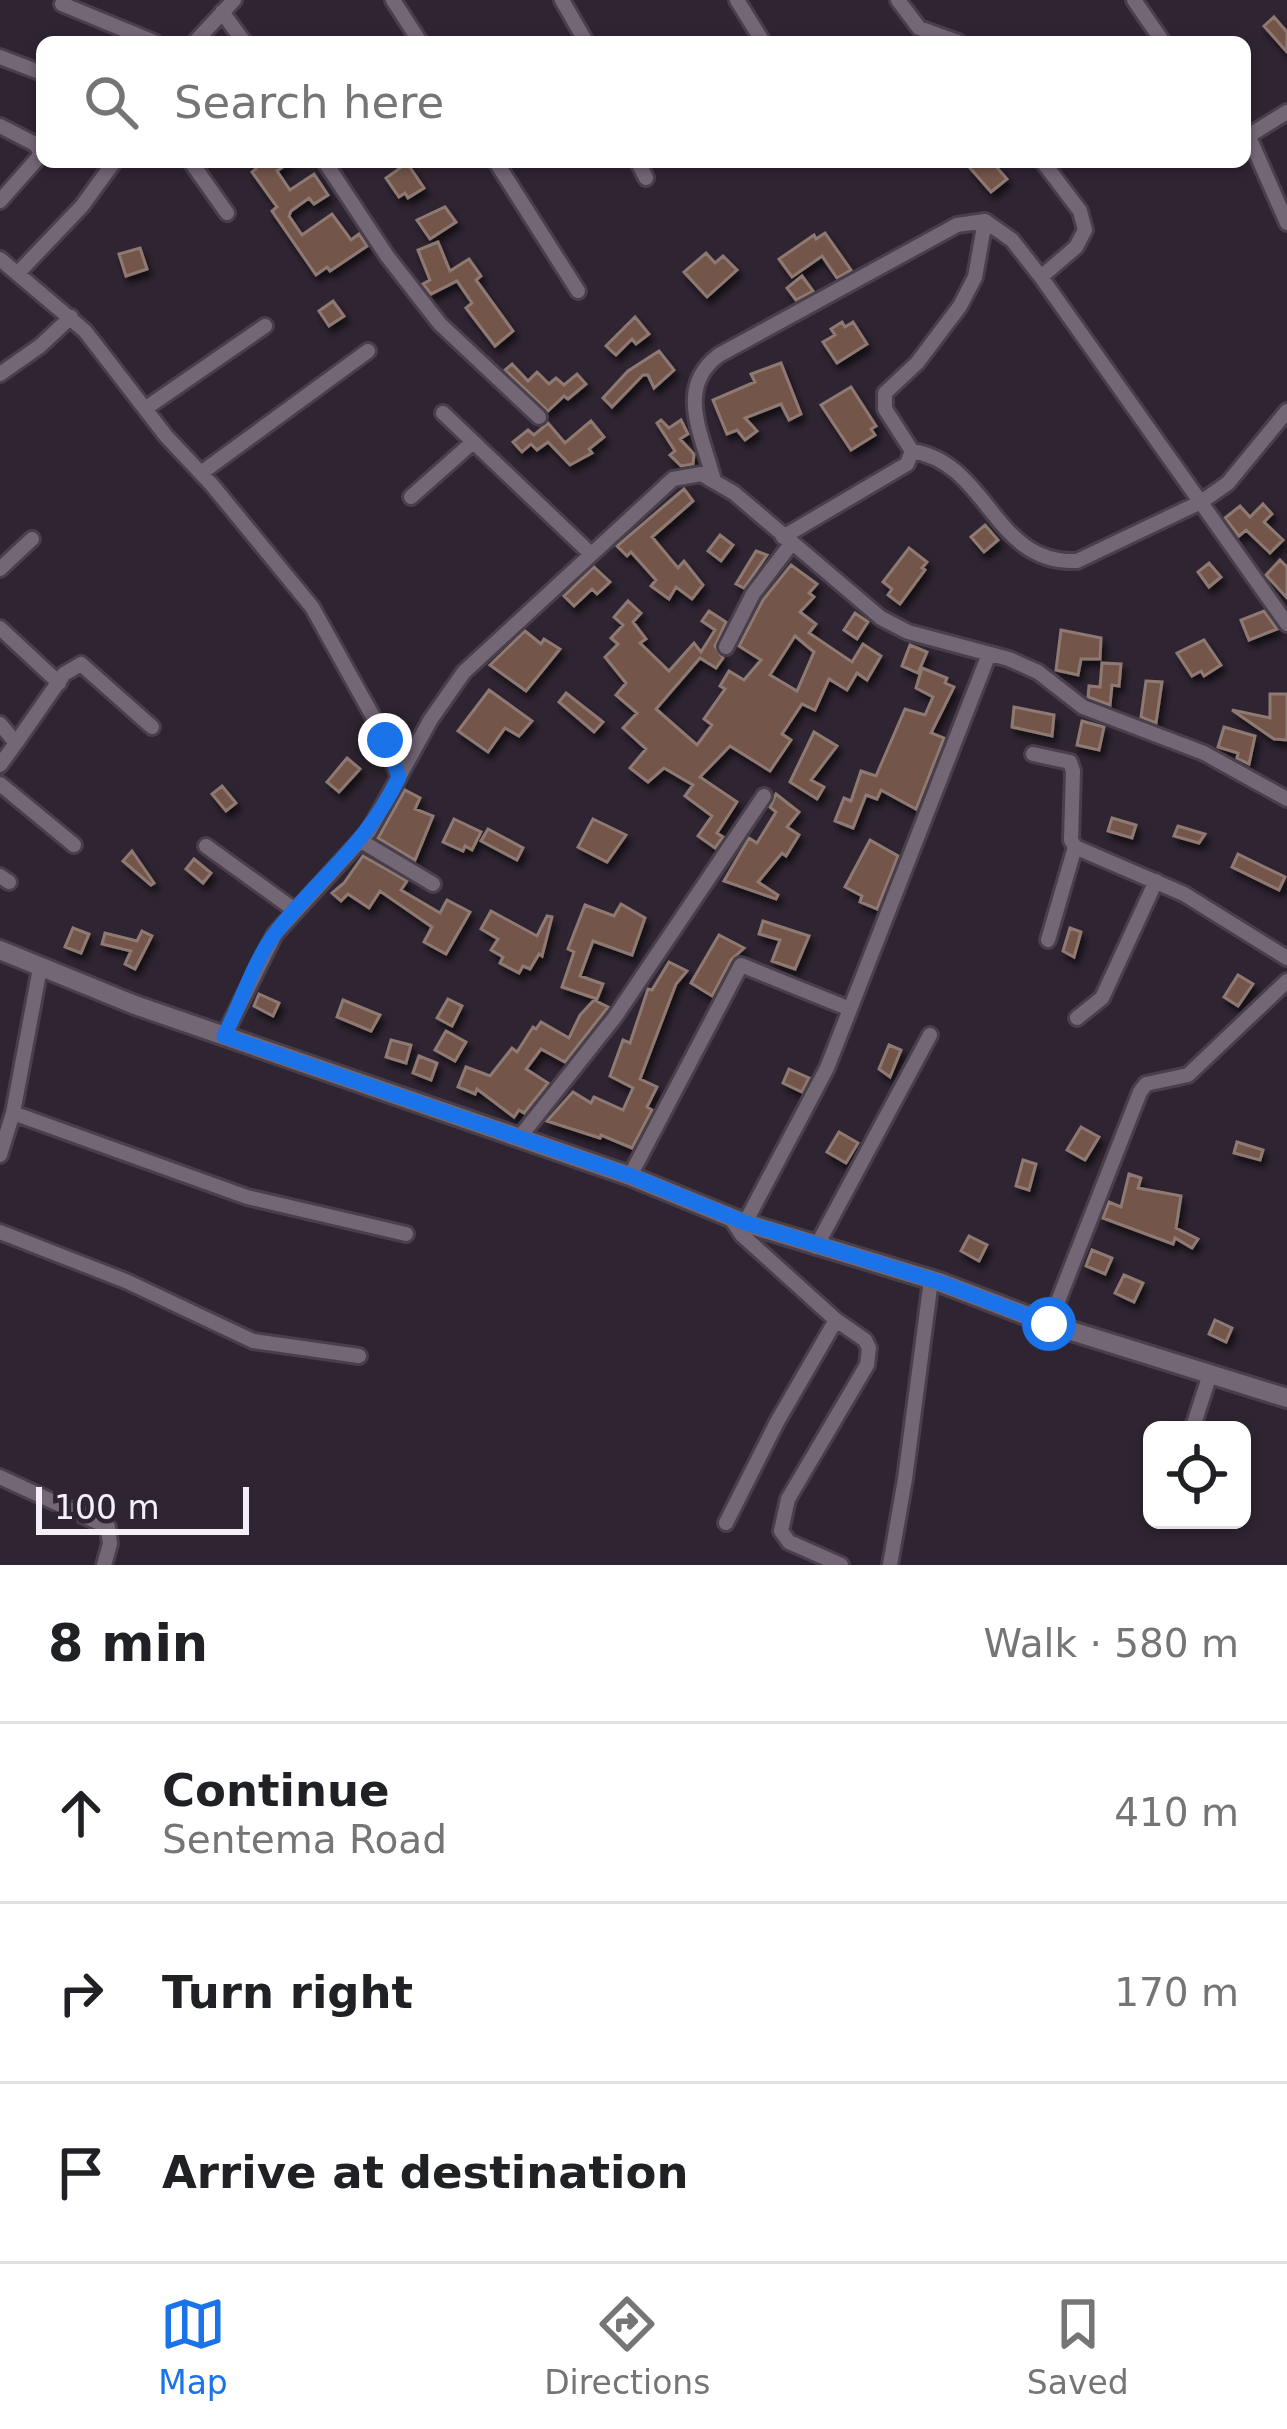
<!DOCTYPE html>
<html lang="en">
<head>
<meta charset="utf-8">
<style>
  :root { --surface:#fff; --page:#f2f2f2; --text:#202124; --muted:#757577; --line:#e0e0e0; --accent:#1a73e8 }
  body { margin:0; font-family:"DejaVu Sans",sans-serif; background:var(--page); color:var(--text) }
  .controls { position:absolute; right:36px; bottom:36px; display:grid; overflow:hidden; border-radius:18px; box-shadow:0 3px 9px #0004 }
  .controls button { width:108px; height:108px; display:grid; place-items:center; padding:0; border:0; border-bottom:3px solid var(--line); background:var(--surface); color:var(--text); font:60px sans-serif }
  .scale { position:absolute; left:36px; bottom:30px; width:213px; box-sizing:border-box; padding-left:12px; border:6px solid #f6eff8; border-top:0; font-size:33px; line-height:42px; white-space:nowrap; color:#f6eff8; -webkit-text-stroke:9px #2f2431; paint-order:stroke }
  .stop { position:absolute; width:36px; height:36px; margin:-27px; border:9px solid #1a73e8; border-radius:50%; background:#fff }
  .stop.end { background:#1a73e8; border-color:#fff; box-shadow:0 3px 12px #0008 }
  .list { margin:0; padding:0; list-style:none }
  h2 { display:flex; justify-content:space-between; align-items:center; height:156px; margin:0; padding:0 48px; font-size:51px }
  h2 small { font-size:39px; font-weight:400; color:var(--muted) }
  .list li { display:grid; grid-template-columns:78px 1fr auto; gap:36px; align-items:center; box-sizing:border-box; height:180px; padding:0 48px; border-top:3px solid var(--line) }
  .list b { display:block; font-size:45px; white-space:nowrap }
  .list p { margin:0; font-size:39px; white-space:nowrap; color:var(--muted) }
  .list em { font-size:39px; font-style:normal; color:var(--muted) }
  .icon { flex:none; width:66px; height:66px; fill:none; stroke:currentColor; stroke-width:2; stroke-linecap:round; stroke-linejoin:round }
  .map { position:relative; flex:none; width:1287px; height:1565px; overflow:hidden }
  .search { position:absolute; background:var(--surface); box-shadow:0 3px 9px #0004; left:36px; right:36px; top:36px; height:132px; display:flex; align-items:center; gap:30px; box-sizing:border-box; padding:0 42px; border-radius:18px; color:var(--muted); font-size:45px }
  .sheet { height:696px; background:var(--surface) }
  nav { display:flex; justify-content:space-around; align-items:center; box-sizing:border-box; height:168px; border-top:3px solid var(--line); background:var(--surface); font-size:33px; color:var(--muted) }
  nav a { display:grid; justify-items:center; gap:6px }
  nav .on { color:var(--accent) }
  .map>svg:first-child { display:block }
</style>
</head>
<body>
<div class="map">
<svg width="1287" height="1565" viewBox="0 0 1287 1565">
  <defs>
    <filter id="shadow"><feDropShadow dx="3.5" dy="6" stdDeviation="3" flood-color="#0009"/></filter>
  </defs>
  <rect width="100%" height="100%" fill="#2f2431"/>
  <path fill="#73544a" stroke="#8e7a73" stroke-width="3" fill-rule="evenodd" filter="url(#shadow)" d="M1274,17L1287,32V52L1264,26Z
    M251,162H290L277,171L290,190L314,174L328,195L314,204L309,198L291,211L289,216L302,235L332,214L351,240L359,234L367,246L330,271L327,267L316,275L272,211L277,207L252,172L256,169Z
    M977,162H992L1007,179L991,192L970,168Z
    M407,163L424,188L408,198L405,193L399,197L386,178Z
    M445,207L456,222L430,239L417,220Z
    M825,233L851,270L837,278L822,256L792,277L779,259L814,235L816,239Z
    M438,242L450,271L469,259L481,276L476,280L513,331L495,346L466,308L472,303L457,281L431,294L423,284L430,280L418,250Z
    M140,248L147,269L126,276L119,254Z
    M706,253L715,263L723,256L737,270L707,297L684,272Z
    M802,276L813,291L796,300L787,288Z
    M333,301L344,316L329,326L319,311Z
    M635,317L649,334L636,344L632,339L616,355L606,346Z
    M842,322L845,327L853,322L867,344L837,363L823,342L835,335L831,329Z
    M659,351L674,370L654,388L648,375H643L612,407L603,398L628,371Z
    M781,363L801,414L789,420L781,404L745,418L757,431L745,440L737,430L727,434L713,400L755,382L751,374Z
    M512,364L528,381L537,372L549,384L556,378L564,385L577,374L586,384L568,399L564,396L548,411L505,370Z
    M851,387L876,426L871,429L875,435L851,450L821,405Z
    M661,420L669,428L681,420L688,434L680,439L694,454L693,464L681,466L670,455L675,451L657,423Z
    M591,421L604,437L589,449L592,453L570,465L548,442L537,450L531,444L522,452L513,442L528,430L534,435L548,423L565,443Z
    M684,489L693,501L652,537L678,568L684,561L703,585L692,599L676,587L669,599L651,586L656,580L631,552L627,556L617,546Z
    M1263,504L1272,514L1264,522L1283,540L1270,553L1246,530L1239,536L1225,518L1240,506L1250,517Z
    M985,525L998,540L984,552L971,537Z
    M720,535L733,545L721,561L708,551Z
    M909,548L927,562L922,568L925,570L900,604L888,595L892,589L883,582Z
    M756,551L767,555L744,588L736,584Z
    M1280,560L1287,567V598L1266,575Z
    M1209,563L1221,577L1209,587L1198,572Z
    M791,565L817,584L809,593L814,597L800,612L816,624L809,633L852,662L863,644L881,656L867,680L857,673L847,690L829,679L815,710L802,704L782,734L791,740L770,771L730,746L700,777L737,802L717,833L723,837L715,848L698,836L712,816L685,796L693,785L664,768L648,782L630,768L646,749L623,728L637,713L616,695L626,683L605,657L618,644L611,638L623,625L614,617L628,601L641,613L633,622L646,639L640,643L669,671L694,643L701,652L715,630L702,621L709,611L726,622L715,646L723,658L716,668L700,658L656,709L697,745L712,725L704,719L725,689L720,686L729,671L744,680L761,660L739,646L763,600ZM795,636L814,652L797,691L770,675Z
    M594,567L610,582L597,594L592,589L574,606L564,596Z
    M1264,611L1277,629L1249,640L1241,620Z
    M855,613L868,622L857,639L844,630Z
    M1061,630L1101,638L1100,659H1081L1078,675L1056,670Z
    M525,631L541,644L544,639L560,649L526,691L490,665Z
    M1204,640L1221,665L1204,676L1201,671L1192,676L1177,653Z
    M910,645L927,652L918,673L902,666Z
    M1102,663L1121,664L1119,686L1112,685L1110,705L1088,697L1089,686L1100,687Z
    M922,668L947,678L945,683L954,687L931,733L944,738L916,809L881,790L877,799L866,795L853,828L835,821L844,798L851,801L861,771L876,776L905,709L925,715L933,697L916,688Z
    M1146,681L1162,682L1156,723L1141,717Z
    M489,690L532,721L519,736L505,728L488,752L458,731Z
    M566,693L603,722L594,732L559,702Z
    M1270,694H1287V740L1274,739L1232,710L1270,718Z
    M1014,707L1054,715L1052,736L1012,727Z
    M1082,721L1104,727L1099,750L1077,745Z
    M1224,727L1255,736L1249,764L1237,758L1238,753L1218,747Z
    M814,732L837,746L811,780L824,787L817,799L790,782Z
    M347,758L360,769L339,792L327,782Z
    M222,786L236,803L226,811L212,794Z
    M405,790L420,798L415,809L433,816L415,860L378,838Z
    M776,794L799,812L787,827L799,835L786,856L782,853L758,882L778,895L776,899L724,881L749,838L757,843L776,812L770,807Z
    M1112,818L1136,825L1132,838L1108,831Z
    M454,819L481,832L472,850L465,846L463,851L443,842Z
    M593,819L626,835L607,862L578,847Z
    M1178,826L1205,834L1199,843L1174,836Z
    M488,829L523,848L517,860L481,841Z
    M870,840L898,856L877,909L860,902L862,896L845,887Z
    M132,851L154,883L151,885L123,861Z
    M1238,854L1285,877L1279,890L1232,867Z
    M363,856L407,881L401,890L440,913L447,900L470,912L446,954L424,942L432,927L380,891L369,908L348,894L341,901L332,893L344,883Z
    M194,859L211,873L203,883L186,869Z
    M621,904L645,918L632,955L593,941L580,976L603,984L597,999L562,987L574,952L568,949L585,905L614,916Z
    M491,911L537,936L547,916L552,917L542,956L539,954L530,969L523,966L519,973L500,963L503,957L491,950L498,939L481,929Z
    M763,921L809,936L795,969L772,961L780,940L759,934Z
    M73,928L89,934L81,953L65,947Z
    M1070,928L1081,932L1074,957L1063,951Z
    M142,931L152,936L135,969L125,964L131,951L102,944L105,933L137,941Z
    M719,935L744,948L731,960L712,996L691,983Z
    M669,962L687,971L676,984L640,1079L657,1087L647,1107L652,1110L632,1148L601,1135L600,1138L547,1121L573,1092L591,1103L594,1097L623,1110L633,1088L610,1076L623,1040L630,1043L648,989L652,990Z
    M1238,975L1253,984L1238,1006L1224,997Z
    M259,994L279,1003L273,1016L254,1006Z
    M448,999L462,1006L452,1026L437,1018Z
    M343,1000L380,1015L371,1031L337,1017Z
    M594,1000L608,1007L565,1062L541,1049L526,1069L548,1083L524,1113L519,1110L514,1117L477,1089L475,1094L458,1087L466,1067L490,1076L512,1048L517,1052L533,1027L536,1029L541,1022L569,1038L580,1015Z
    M446,1031L466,1042L455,1061L435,1050Z
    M391,1040L411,1045L406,1063L386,1057Z
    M889,1045L901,1050L890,1077L879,1069Z
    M419,1056L437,1063L431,1080L413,1073Z
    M789,1069L809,1078L802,1092L783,1083Z
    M1081,1127L1099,1137L1085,1160L1067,1150Z
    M839,1132L858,1143L846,1163L827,1152Z
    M1237,1142L1263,1150L1260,1160L1234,1153Z
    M1023,1160L1036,1164L1029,1190L1016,1186Z
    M1129,1174L1141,1178L1138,1188L1181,1196L1176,1228L1198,1239L1192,1248L1175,1238L1173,1244L1103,1218L1109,1202L1121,1207Z
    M969,1236L987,1245L979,1261L961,1251Z
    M1092,1250L1112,1258L1105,1274L1086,1266Z
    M1124,1275L1143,1283L1134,1302L1115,1293Z
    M1215,1320L1232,1328L1226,1342L1209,1334Z"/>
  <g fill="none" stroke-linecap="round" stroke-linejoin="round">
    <defs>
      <path id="minor" d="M393,0L420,42
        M562,0L586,42
        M737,0L763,42
        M898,0L919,28L958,42
        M1134,0L1163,42
        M62,4L154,42
        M222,12L244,42
        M195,42L234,0
        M0,57L42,73
        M0,126L35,144L40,151L38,158L0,201
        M1249,137L1287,223
        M1245,138L1287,112
        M191,162L227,213
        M325,162L387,256L440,324L539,417
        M496,162L578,291
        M638,162L646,178
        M0,259L85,331L166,436L212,485L312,607L376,722L399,777L369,831L275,934L224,1036
        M19,272L82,206L114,162
        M1041,277L1076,247L1085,230L1080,211L1043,162
        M0,374L40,346L71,317
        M146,408L265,326
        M443,413L590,553
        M912,451C989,463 993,565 1077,561L1201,502L1228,483L1287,411
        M201,473L368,351
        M713,477C701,432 676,387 719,355L957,225L985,221L1012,240L1041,277L1287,624
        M411,497L473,442
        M783,537L907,464L912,451L885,409V393L917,363L960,306L975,277L985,221
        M0,569L32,539
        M0,628L59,683
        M726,647L753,594L791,544
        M0,724L16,743L0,765
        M16,743L64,674L81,664L152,727
        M1033,754L1070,762L1073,771L1071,840L1075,847L1184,894L1287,958
        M399,777L431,719L464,672L673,479L701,474L734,493L881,618L908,632L1009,659L1038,672L1083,707L1204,753L1287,799
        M0,784L74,845
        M361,841L433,884
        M206,846L296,911
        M0,876L9,882
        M1048,940L1075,847
        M1077,1018L1102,998L1156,881
        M13,1113L247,1197L406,1234
        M519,1138L615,1017L764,796
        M0,1155L13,1113L40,968
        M630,1176L741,965L850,1009
        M730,1217L742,1235L836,1320L865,1340L869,1348L867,1365L788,1499L781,1531L789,1542L841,1565
        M745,1223L827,1068L989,654
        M0,1232L126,1281L253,1341L359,1356
        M816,1247L930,1035
        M1049,1324L1140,1092L1146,1084L1188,1075L1287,981
        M1192,1430L1210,1374
        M0,1477L108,1527L110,1544L104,1565
        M726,1523L777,1422L836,1320
        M890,1565L905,1479L931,1280"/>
      <path id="secondary" d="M0,950L135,1005L630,1176L745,1223L939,1282L1049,1324L1287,1398"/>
    </defs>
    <use href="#minor" stroke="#483f4a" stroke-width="20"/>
    <use href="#secondary" stroke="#483f4a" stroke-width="24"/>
    <use href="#minor" stroke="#736675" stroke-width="14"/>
    <use href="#secondary" stroke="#736675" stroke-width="18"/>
  </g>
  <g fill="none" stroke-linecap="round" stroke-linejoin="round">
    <path stroke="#1a73e8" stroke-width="15" d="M385,740L399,777C365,848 318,877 273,936C252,965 241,1004 224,1036L631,1176L746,1223L939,1282L1049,1324"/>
  </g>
</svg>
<div class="controls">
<button><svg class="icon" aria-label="locate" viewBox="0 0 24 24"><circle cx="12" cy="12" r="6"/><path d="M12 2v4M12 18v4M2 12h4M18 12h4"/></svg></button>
</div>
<div class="scale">100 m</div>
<div class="stop" style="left:1049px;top:1324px"></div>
<div class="stop end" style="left:385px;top:740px"></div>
<div class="search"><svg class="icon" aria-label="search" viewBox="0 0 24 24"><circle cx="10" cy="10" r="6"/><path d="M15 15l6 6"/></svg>Search here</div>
</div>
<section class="sheet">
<h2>8 min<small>Walk · 580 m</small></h2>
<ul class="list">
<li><svg class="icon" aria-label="ahead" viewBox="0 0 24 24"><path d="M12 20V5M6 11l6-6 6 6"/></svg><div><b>Continue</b><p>Sentema Road</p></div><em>410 m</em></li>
<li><svg class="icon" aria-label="right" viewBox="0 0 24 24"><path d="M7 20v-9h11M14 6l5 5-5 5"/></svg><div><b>Turn right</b></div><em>170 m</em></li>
<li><svg class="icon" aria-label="arrive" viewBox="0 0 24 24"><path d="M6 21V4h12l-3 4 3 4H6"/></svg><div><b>Arrive at destination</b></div></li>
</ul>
</section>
<nav>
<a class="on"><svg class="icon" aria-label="map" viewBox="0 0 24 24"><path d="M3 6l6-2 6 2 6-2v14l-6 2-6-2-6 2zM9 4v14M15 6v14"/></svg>Map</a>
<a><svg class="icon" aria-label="directions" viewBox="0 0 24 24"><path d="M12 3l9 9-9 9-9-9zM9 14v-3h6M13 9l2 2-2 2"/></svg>Directions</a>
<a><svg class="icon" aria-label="saved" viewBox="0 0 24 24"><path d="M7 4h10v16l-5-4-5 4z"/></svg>Saved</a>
</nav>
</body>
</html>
